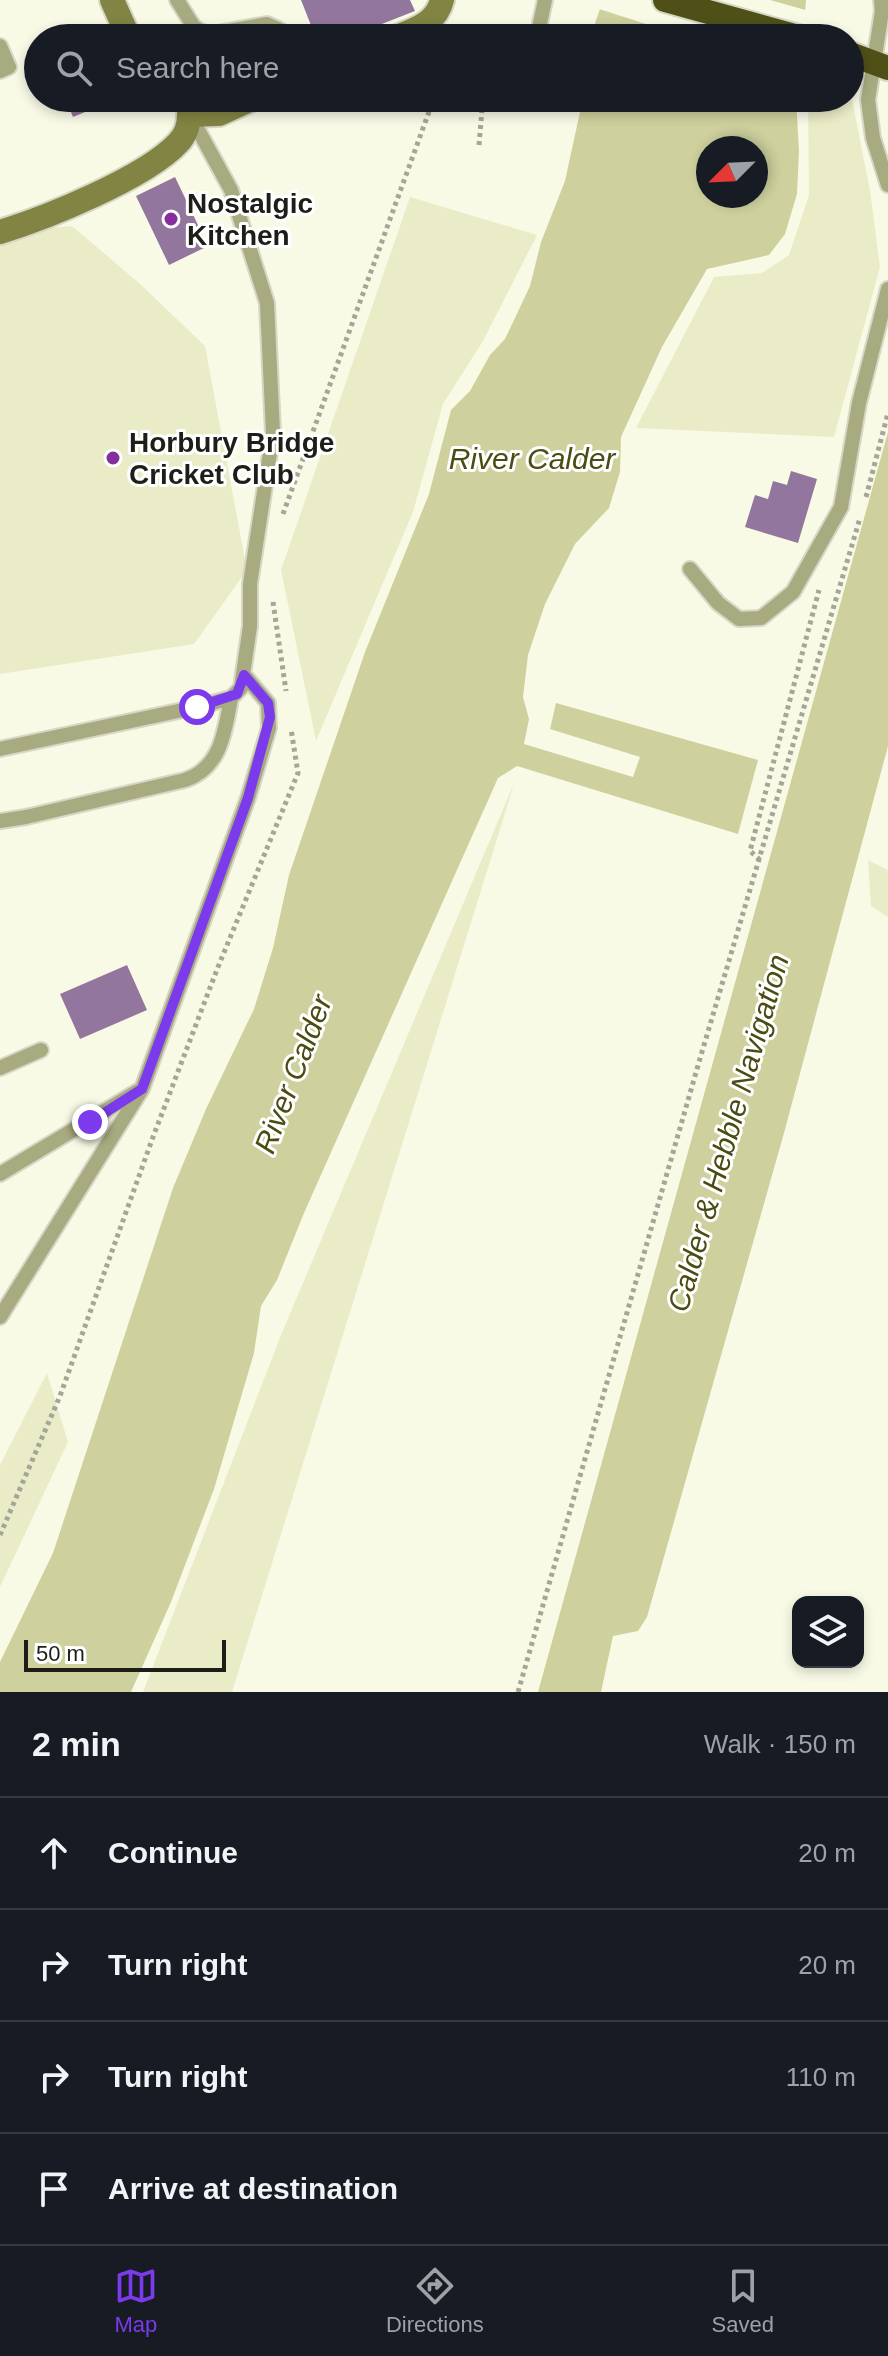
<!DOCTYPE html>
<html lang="en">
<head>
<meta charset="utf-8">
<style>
  :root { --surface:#171b24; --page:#20242c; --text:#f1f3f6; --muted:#9ea1a6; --line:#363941; --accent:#7c3aed }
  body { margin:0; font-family:Arial,sans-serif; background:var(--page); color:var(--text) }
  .controls { position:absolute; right:24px; bottom:24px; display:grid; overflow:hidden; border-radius:16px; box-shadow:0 4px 12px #0003 }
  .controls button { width:72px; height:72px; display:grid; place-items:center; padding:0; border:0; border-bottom:2px solid var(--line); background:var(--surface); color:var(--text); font:40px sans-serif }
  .compass { position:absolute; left:696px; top:136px; width:72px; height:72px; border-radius:50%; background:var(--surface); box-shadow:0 4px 12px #0003; rotate:246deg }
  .scale { position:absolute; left:24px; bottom:20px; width:202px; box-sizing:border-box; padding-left:8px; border:4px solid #1d1e17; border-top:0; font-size:22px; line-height:28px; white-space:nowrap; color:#1d1e17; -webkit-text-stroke:6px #fff; paint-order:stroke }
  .stop { position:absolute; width:24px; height:24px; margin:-18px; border:6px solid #7c3aed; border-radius:50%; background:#fff }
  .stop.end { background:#7c3aed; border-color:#fff; box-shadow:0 2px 8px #0008 }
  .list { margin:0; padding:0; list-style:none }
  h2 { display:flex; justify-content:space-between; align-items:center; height:104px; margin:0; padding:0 32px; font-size:34px }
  h2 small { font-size:26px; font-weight:400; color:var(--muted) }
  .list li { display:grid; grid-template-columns:52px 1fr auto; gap:24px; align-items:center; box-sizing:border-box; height:112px; padding:0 32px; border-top:2px solid var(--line) }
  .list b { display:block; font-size:30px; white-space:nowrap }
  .list em { font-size:26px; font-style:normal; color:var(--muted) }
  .icon { flex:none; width:44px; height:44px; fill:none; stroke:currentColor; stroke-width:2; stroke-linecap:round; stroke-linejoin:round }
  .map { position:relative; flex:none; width:888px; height:1692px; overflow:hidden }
  .search { position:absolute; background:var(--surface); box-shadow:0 4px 12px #0003; left:24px; right:24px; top:24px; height:88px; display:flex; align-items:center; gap:20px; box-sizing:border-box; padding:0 28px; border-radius:44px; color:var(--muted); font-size:30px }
  .sheet { height:552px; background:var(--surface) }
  nav { display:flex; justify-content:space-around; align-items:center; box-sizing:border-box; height:112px; border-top:2px solid var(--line); background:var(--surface); font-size:22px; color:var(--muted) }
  nav a { display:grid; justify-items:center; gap:4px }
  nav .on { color:var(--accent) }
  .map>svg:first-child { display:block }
</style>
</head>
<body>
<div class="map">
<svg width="888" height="1692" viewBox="0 0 888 1692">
  <rect width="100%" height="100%" fill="#f9fae6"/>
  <path fill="#eaecc7" d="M850,90L870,190L880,267L834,437L636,428L714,277L762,273L789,255L809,195L808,98H850Z
    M410,197L537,235L483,341L443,404L413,512L316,741L281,570Z
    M72,226L139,283L205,346L247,570L194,644L0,674V232Z
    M515,781L232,1692H143L281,1335Z
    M868,860L888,870V917L871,906Z
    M47,1373L68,1442L0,1587V1465Z"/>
  <path fill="#ced19d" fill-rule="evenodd" d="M603,0H806L803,38H590Z
    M583,98H796L799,151L797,194L785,234L769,255L707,269L662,347L621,437L620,472L609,508L575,544L545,604L528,655L523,697L529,719L524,744L633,777L640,757L550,729L556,703L758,760L738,834L517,766L498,778L304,1213L277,1280L261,1306L254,1353L214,1489L171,1602L131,1692H0V1662L53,1553L173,1188L206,1109L254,1009L273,948L289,875L365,652L429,494L451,410L470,391L490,355L505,339L530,286L541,242L565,181ZM756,148V196H708V148Z
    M888,432V746L784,1133L647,1617L638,1631L613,1636L601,1692H538Z"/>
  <path fill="#f9fae6" d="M598,0H770L809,11L807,38H690L596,8Z"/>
  <path fill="#93769e" d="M301,0H410L415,11L346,38H316Z
    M65,98H119L73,117Z
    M175,177L208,246L169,265L136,196Z
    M791,471L817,479L798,543L745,527L755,495L768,499L773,481L787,485Z
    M127,965L147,1010L80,1039L60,994Z"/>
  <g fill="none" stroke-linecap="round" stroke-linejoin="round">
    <defs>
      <path id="lane" d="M177,0L194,27L207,35L267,24L280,30L283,38
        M881,0L882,11L868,100L873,138L888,185
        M540,23L545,0
        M0,46L9,67L0,71
        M690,569L718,603L739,619L761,618L793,592L841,507L859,403L888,289
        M0,749L197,707L231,698L241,688L250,626V584L273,433L267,303L231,190L190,115
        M0,821L26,817L185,780C221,768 225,731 231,698
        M0,1068L41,1050
        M0,1174L138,1091
        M0,1317L142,1089L248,798L269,728L268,703L244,675"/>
      <path id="secondary" d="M112,0L129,38
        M395,38C415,29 436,24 442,0
        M189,115L219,114L254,98
        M0,232C46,218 145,178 178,143C185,136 189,125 189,115"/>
      <path id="highway" d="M665,0L802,38
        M850,54L888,68"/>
    </defs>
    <use href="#lane" stroke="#d6d7c5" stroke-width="18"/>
    <use href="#secondary" stroke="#d6d7c5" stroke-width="28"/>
    <use href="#highway" stroke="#d6d7c5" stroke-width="28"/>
    <path stroke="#a5a697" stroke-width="5" stroke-dasharray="4 4" stroke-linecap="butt" d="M479,145L483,98
      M866,497L888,413
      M283,514L434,98
      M273,602L286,691
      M760,860L750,851L819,590
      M0,1535L60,1396L153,1137L218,967L298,773L291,729
      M518,1692L699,1062L860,518"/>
    <use href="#lane" stroke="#a8aa80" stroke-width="14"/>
    <use href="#secondary" stroke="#828443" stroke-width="24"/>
    <use href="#highway" stroke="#4f5017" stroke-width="24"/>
  </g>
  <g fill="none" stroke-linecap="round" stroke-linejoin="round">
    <path stroke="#7c3aed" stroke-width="10" d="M90,1122L142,1089L248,798L270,717L268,703L244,675L237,694L197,707"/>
  </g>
  <g fill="#842f9d" stroke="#fff" stroke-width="3">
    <circle cx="171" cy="219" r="8"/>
    <circle cx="113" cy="458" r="8"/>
  </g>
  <g text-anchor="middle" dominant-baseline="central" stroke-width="6" stroke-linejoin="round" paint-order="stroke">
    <g font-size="28" font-weight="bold" fill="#1d1e17" stroke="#fff" text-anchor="start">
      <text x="187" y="203">Nostalgic<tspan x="187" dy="32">Kitchen</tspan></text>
      <text x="129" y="442">Horbury Bridge<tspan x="129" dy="32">Cricket Club</tspan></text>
    </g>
    <g font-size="30" font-style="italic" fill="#4b4c11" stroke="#fff">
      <text x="532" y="458">River Calder</text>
      <text transform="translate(293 1074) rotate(-69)">River Calder</text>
      <text transform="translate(728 1133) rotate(-74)">Calder &amp; Hebble Navigation</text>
    </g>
  </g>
</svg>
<div class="controls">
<button><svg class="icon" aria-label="layers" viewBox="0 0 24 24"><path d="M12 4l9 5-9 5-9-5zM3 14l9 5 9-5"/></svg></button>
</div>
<svg class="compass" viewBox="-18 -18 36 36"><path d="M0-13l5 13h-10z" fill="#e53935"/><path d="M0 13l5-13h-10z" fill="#9ea1a6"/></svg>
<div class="scale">50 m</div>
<div class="stop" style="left:197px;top:707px"></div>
<div class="stop end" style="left:90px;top:1122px"></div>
<div class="search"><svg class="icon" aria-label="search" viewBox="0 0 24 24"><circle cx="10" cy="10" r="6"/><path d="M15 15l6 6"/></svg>Search here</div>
</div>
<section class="sheet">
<h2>2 min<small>Walk · 150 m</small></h2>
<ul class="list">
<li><svg class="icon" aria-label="ahead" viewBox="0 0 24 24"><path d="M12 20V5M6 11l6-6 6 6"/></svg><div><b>Continue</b></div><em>20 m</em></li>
<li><svg class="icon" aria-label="right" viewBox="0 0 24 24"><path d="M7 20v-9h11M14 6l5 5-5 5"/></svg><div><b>Turn right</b></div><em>20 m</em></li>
<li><svg class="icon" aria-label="right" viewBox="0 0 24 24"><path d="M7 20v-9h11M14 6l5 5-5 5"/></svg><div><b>Turn right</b></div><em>110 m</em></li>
<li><svg class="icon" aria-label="arrive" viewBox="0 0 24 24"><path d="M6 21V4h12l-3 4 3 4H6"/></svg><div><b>Arrive at destination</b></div></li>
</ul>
</section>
<nav>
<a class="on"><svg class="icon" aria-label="map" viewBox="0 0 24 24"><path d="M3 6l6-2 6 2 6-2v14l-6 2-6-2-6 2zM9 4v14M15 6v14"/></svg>Map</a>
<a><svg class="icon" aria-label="directions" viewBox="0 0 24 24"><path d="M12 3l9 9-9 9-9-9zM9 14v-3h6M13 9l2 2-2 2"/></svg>Directions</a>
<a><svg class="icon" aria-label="saved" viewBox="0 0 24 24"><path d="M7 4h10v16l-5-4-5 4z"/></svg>Saved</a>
</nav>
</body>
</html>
